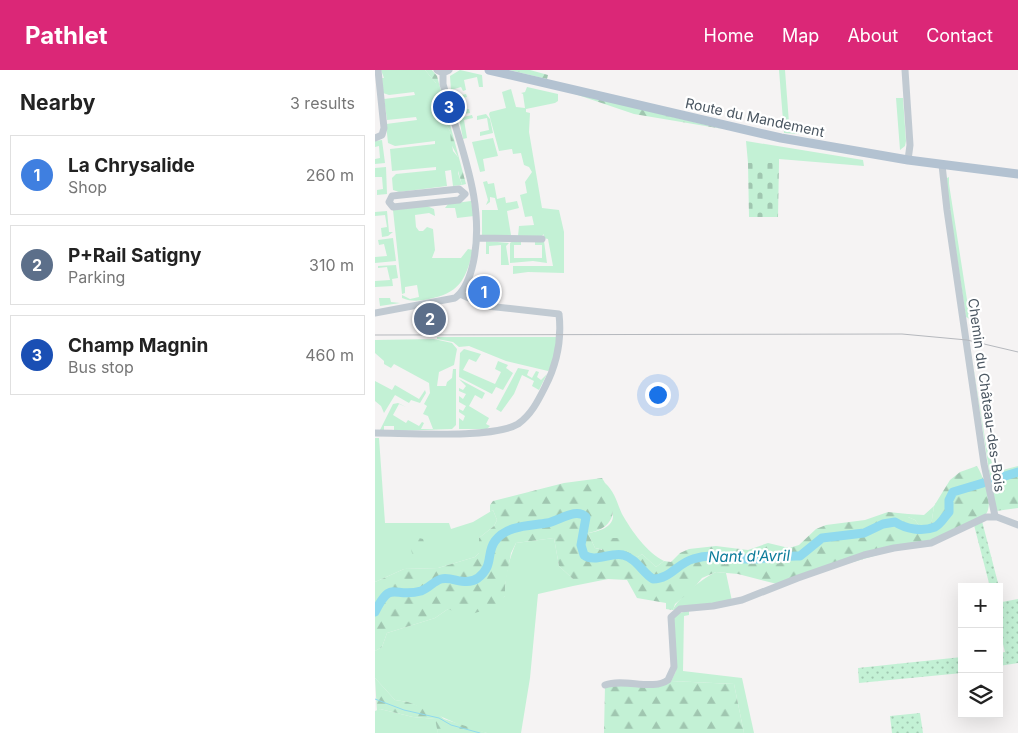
<!DOCTYPE html>
<html lang="en">
<head>
<meta charset="utf-8">
<style>
  :root { --surface:#fff; --page:#f6f6f6; --text:#222; --muted:#767676; --line:#e0e0e0; --accent:#db2777 }
  body { margin:0; font-family:Inter,sans-serif; background:var(--page); color:var(--text) }
  .controls { position:absolute; right:15px; bottom:15px; display:grid; overflow:hidden; border-radius:0px; box-shadow:0 5px 20px #0002 }
  .controls button { width:45px; height:45px; display:grid; place-items:center; padding:0; border:0; border-bottom:1px solid var(--line); background:var(--surface); color:var(--text); font:25px sans-serif }
  .you { position:absolute; left:282px; top:324px; width:18px; height:18px; margin:-12px; border:4px solid #fff; border-radius:50%; background:#1a73e8; box-shadow:0 0 0 8px #1a73e833 }
  .badge { display:grid; place-items:center; width:32px; height:32px; border-radius:50%; background:var(--accent); color:#fff; font-size:16px; font-weight:700 }
  .pin { position:absolute; translate:-50% -50%; border:2px solid #fff; box-shadow:0 1px 5px #0006 }
  .list { margin:0; padding:0; list-style:none }
  h2 { display:flex; justify-content:space-between; align-items:center; height:65px; margin:0; padding:0 20px; font-size:21px }
  h2 small { font-size:16px; font-weight:400; color:var(--muted) }
  .list li { display:grid; grid-template-columns:32px 1fr auto; gap:15px; align-items:center; box-sizing:border-box; height:80px; margin:0 10px 10px; padding:0 10px; border:1px solid var(--line); border-radius:0px }
  .list b { display:block; font-size:19px; white-space:nowrap }
  .list p { margin:0; font-size:16px; white-space:nowrap; color:var(--muted) }
  .list em { font-size:16px; font-style:normal; color:var(--muted) }
  .icon { flex:none; width:28px; height:28px; fill:none; stroke:currentColor; stroke-width:2; stroke-linecap:round; stroke-linejoin:round }
  .map { position:relative; flex:none; width:643px; height:663px; overflow:hidden }
  header { display:flex; align-items:center; gap:30px; box-sizing:border-box; height:70px; padding:0 25px; background:var(--accent); color:#fff }
  header strong { font-size:24px }
  nav { display:flex; gap:28px; margin-inline-start:auto; font-size:18px }
  main { display:flex }
  aside { flex:1; background:var(--surface) }
  .map>svg:first-child { display:block }
</style>
</head>
<body>
<header>
<strong>Pathlet</strong>
<nav><a>Home</a><a>Map</a><a>About</a><a>Contact</a></nav>
</header>
<main>
<aside>
<h2>Nearby<small>3 results</small></h2>
<ul class="list">
<li><span class="badge" style="background:#3f7fe0">1</span><div><b>La Chrysalide</b><p>Shop</p></div><em>260 m</em></li>
<li><span class="badge" style="background:#5c6f8a">2</span><div><b>P+Rail Satigny</b><p>Parking</p></div><em>310 m</em></li>
<li><span class="badge" style="background:#1a4fb4">3</span><div><b>Champ Magnin</b><p>Bus stop</p></div><em>460 m</em></li>
</ul>
</aside>
<div class="map">
<svg width="643" height="663" viewBox="0 0 643 663">
  <defs>
    <pattern id="forest-firs" width="22" height="20" patternUnits="userSpaceOnUse" patternTransform="scale(1.25)"><rect width="22" height="20" fill="#c3f1d5"/><path d="M5 1l3.5 6h-7zM16 11l3.5 6h-7z" fill="#a0c6b0"/></pattern>
    <pattern id="cemetery-stones" width="16" height="16" patternUnits="userSpaceOnUse" patternTransform="scale(1.25)"><rect width="16" height="16" fill="#c3f1d5"/><path d="M2 7V4a2 2 0 0 1 4 0v3zM10 15v-3a2 2 0 0 1 4 0v3z" fill="#a0c6b0"/></pattern>
    <pattern id="park-dots" width="8" height="8" patternUnits="userSpaceOnUse" patternTransform="scale(1.25)"><rect width="8" height="8" fill="#c3f1d5"/><path d="M2 2h.1M6 6h.1" fill="none" stroke="#a0c6b0" stroke-width="1.8" stroke-linecap="round"/></pattern>
  </defs>
  <rect width="100%" height="100%" fill="#f5f3f3"/>
  <path fill="#c3f1d5" d="M6,0H50L61,13L69,39L67,48L75,61L78,81L83,87V103L87,115L78,116L76,100L70,101L72,116L24,122L18,120L17,108L21,104L61,100V97L17,101L15,79L60,74V71L20,76L13,73L11,54L42,50L41,47L12,50L9,29L40,25L39,22L14,25L8,23L7,8H9Z
    M85,0L107,5L108,17H104L102,7L89,10L91,20L88,21L86,17L76,20L75,6Z
    M404,0H410L414,53L426,54L425,64L409,63Z
    M152,17L183,24V31L180,33L151,39V42L155,43L154,62L167,138L184,140L189,162V203L153,202L138,204V196H178L173,169L168,168L169,164L165,168L143,166L144,156L159,155L157,146L150,147L145,125L152,123L150,112L157,102L154,97L149,95L146,83L138,84L137,79L124,81L114,44L115,42L131,38L127,22L136,19L141,37L150,38L148,24L146,23L150,22Z
    M91,24L92,27L83,29L85,40L94,39L95,43L82,45L78,27Z
    M521,28H528L531,71L530,76L525,80Z
    M111,44L115,49L118,63L105,66V62L114,60L112,48L102,50V46Z
    M97,45L98,48L89,50L92,68L88,69L84,48Z
    M118,68L123,86L108,89L110,101L105,102L97,72Z
    M7,70L10,93L0,94V89L5,88L4,76L0,77V71Z
    M371,71L488,90L489,96L404,89V93H373Z
    M11,97L12,124L2,125V120L8,119L7,107H0V98Z
    M574,107V114L595,249L591,247L570,109Z
    M112,111L113,114L119,113L122,129L130,127L131,133L142,131L144,138L132,141L136,165H107V140H123L120,128L115,127V132L111,135L113,130L108,112Z
    M96,131L99,146L82,148L80,138H70L73,134Z
    M52,136L59,139L60,146L54,143L40,145L41,157L44,161H48L52,157L58,159L60,180L57,188H86L93,179L98,180C91,209 85,223 54,229C44,231 37,232 27,228V225L35,229L44,227L42,215L30,217V223L27,224L18,140Z
    M12,141L14,162H18L13,166L7,167L6,158L12,157L10,145L0,146V142Z
    M18,168L21,191L0,193V187L12,186L9,174L4,175L3,170Z
    M111,171L134,173L131,176L134,195H126V175L114,176V184H111Z
    M138,171H146V175H139V188H167V175H160V171H169L172,193L158,191L135,193V173Z
    M21,195L23,208L17,209L18,216L0,217V211L15,210L12,197L3,198V196Z
    M4,228H15L16,232L25,233L5,236Z
    M62,267H183L176,299L173,301L131,291L94,276L84,277L78,272L62,269Z
    M59,269L77,273L82,279L79,295L64,302L62,316H71L72,312L77,308L78,299H81V355L77,359L19,361V356H9V360H5L18,334L23,333L31,337L24,334L18,345L31,353L33,350L44,356L47,352L49,353L46,359H58L53,346L48,344L52,336L49,334L55,323L54,313L19,294L16,298L9,294V291L0,283V270Z
    M595,276L611,375L620,402L643,396V399L615,407Z
    M89,279L106,284L101,292L94,289L88,300L120,314L126,302L120,299L123,291L133,295L131,298L138,303L128,320L121,317L117,324L84,307L85,283Z
    M143,298L154,300L152,305L157,308L161,301L164,302L162,307L166,310L172,304L164,320L157,316L159,311L147,305L139,324L126,342L121,339Z
    M84,309L110,323L107,329L100,325L94,336L114,348L111,354L115,356L112,359H84V348L88,351L90,346L84,342V339L88,341L91,336L84,332V326L88,329L91,324L84,321V318L88,320L91,316Z
    M0,311L17,320L20,315L44,329L50,320L51,323L45,333L36,330L34,333L20,325L9,343L6,336L0,331Z
    M0,368H4L10,453H74L76,459L98,452L118,440L122,450L119,456L104,468V483L100,487L63,498L29,499L0,512Z
    M230,413C240,422 242,433 247,444C256,460 272,483 289,491L281,497L267,484L263,487L220,478L213,463C254,456 233,436 230,413Z
    M559,436L556,456L545,457L540,450L533,447V444L549,445Z
    M179,468L184,496L198,509V516L163,524L155,608L146,663H112L92,658L33,632L20,630L0,608V581L7,577L12,563L60,548L73,539L123,533L130,526C129,509 134,489 141,473Z
    M341,502L351,503L357,531L298,540C302,528 330,507 341,502Z
    M314,541V545L309,546L308,601L367,608L379,663H369L359,614L296,611L301,601L299,548L304,543Z
    M5,639L38,647L61,649L63,663H0V641Z"/>
  <path fill="url(#forest-firs)" d="M50,0H57L62,6L91,114L87,115L82,97L83,87L76,74L75,61L67,48L69,39L62,29L61,13Z
    M134,0H155L173,5L172,9Z
    M194,22L348,59L259,44Z
    M602,396C608,406 619,433 611,444L558,469L402,514L363,504L341,502L327,508L318,519L300,534L298,540L291,539V533L262,528L252,510L233,509L198,516V509L184,496L179,468L141,473L136,483L130,516V526L123,536L90,546L73,539L60,548L12,563L7,577L0,581V512L29,499L63,498L100,487L104,483V468L119,456L122,450L118,440L115,442V435L118,431L189,413L227,408C241,430 247,457 213,463L220,478L227,480L234,468H247L250,472L248,480L263,487L267,484L281,497L289,491L296,492L305,483L314,479L341,476L373,480L393,473L414,478L424,475L441,459L451,455L490,450L513,442L533,444V447L540,450L548,461L562,459L556,456L559,436L575,410L585,402Z
    M643,406V438L621,441L616,413Z
    M44,468L48,469L50,475L43,493L41,494L36,480Z
    M303,547V586H301L299,548Z
    M0,608L20,630L33,632L62,643L69,649L112,663H63L60,649L38,647L5,639L2,642Z
    M296,611L359,614L369,663H229L230,615Z"/>
  <path fill="url(#cemetery-stones)" d="M373,93H404L403,147H374Z"/>
  <path fill="url(#park-dots)" d="M607,451L624,517H615L599,455Z
    M624,518L627,532L643,529V593L624,596V583L630,582L624,558Z
    M587,587V603L484,613L483,598Z
    M545,643L548,663H517L515,646Z"/>
  <g fill="none" stroke-linecap="round" stroke-linejoin="round">
    <path stroke="#90daee" stroke-width="1" d="M0,629L29,640L64,648L76,655L105,663"/>
    <path stroke="#90daee" stroke-width="9" d="M617,410L643,402
      M0,542C17,508 18,529 46,521C54,518 59,511 66,509C78,506 90,517 103,508C119,496 111,483 120,471C132,455 154,456 172,453C184,451 201,437 211,447L206,475L209,485C220,493 235,482 248,485C262,489 267,502 278,509C295,509 303,493 318,489C337,483 352,488 371,489C389,490 407,485 425,486L447,468L489,463L508,454L520,452C531,459 547,462 560,457C566,454 570,446 574,442V430L578,422L608,413"/>
    <path stroke="#c1cad2" stroke-width="7" d="M62,0L68,3L74,0
      M530,0L535,75L533,90
      M0,68L7,65L9,58L3,0
      M567,95L572,140L609,394L620,446
      M84,119L90,124L84,130L18,137L14,132L17,126Z
      M102,168L167,169
      M0,243L80,228C90,221 94,209 97,198C113,136 84,74 68,14V3
      M0,363C32,363 118,369 143,354C156,345 163,331 170,317C182,294 187,271 184,244L112,236L85,224
      M230,615C249,608 278,621 293,610L299,597L296,547L305,539L338,536L367,530L423,508L489,485L519,478L556,473L611,447H622L643,455"/>
    <path stroke="#b3c2d1" stroke-width="9" d="M114,0L406,68L533,90L643,104"/>
    <path stroke="#b5b8bd" stroke-width="1" d="M0,265L527,264L592,270L643,282"/>
  </g>
  <g text-anchor="middle" dominant-baseline="central" stroke-width="4.5" stroke-linejoin="round" paint-order="stroke">
    <g font-size="14" fill="#4a5661" stroke="#fff">
      <text transform="translate(380 47) rotate(12)">Route du Mandement</text>
      <text transform="translate(612 325) rotate(82)">Chemin du Château-des-Bois</text>
    </g>
    <g font-size="15" font-style="italic" fill="#0c7c9b" stroke="#fff">
      <text transform="translate(374 486) rotate(-1)">Nant d'Avril</text>
    </g>
  </g>
</svg>
<div class="controls">
<button>+</button>
<button>−</button>
<button><svg class="icon" aria-label="layers" viewBox="0 0 24 24"><path d="M12 4l9 5-9 5-9-5zM3 14l9 5 9-5"/></svg></button>
</div>
<div class="you"></div>
<div class="pin badge" style="left:109px;top:222px;background:#3f7fe0">1</div>
<div class="pin badge" style="left:55px;top:249px;background:#5c6f8a">2</div>
<div class="pin badge" style="left:74px;top:37px;background:#1a4fb4">3</div>
</div>
</main>
</body>
</html>
